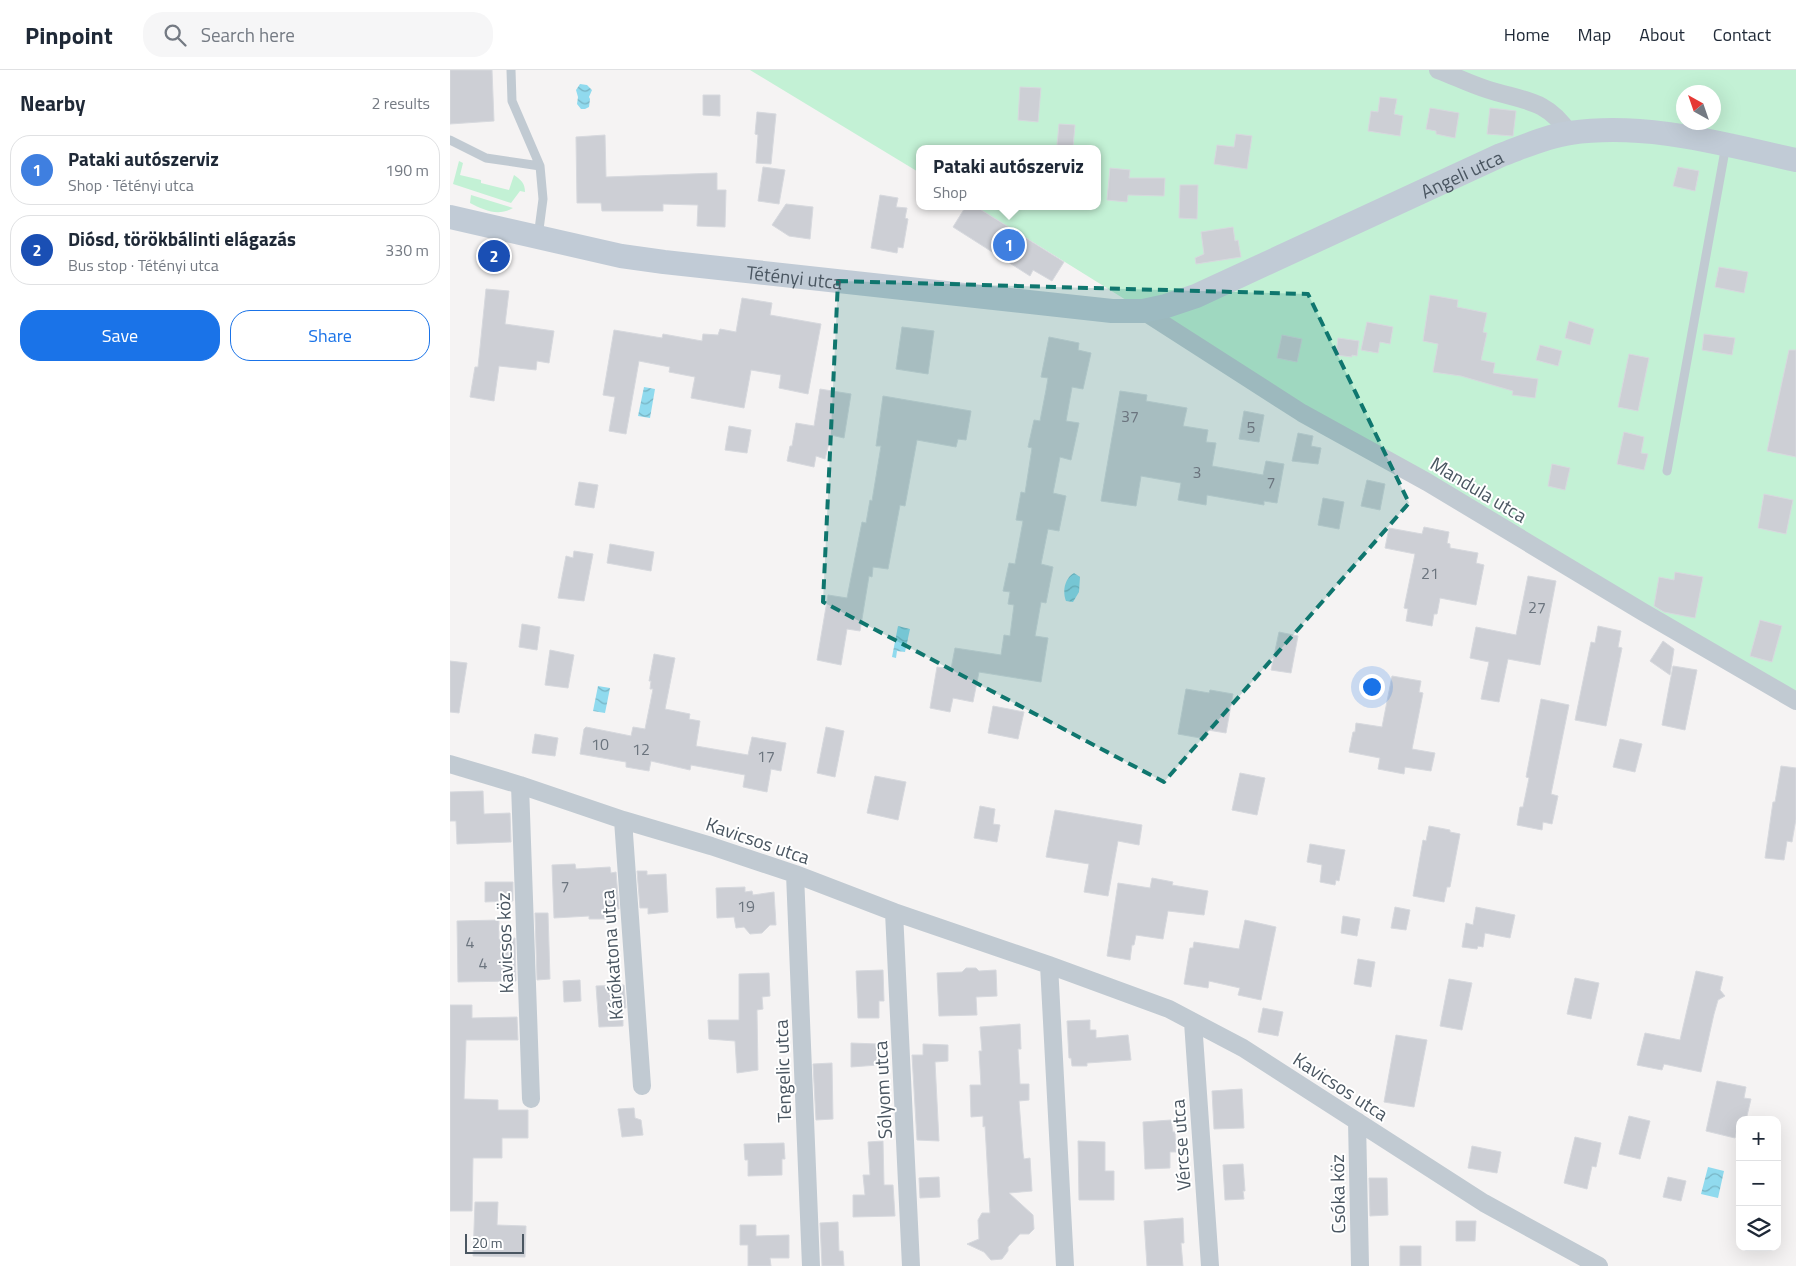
<!DOCTYPE html>
<html lang="en">
<head>
<meta charset="utf-8">
<style>
  :root { --surface:#fff; --page:#f6f6f7; --text:#1f2937; --muted:#747a83; --line:#e0e1e3; --accent:#1a73e8 }
  body { margin:0; font-family:"Titillium Web",sans-serif; background:var(--page); color:var(--text) }
  .controls { position:absolute; right:15px; bottom:15px; display:grid; overflow:hidden; border-radius:10px; box-shadow:0 5px 20px #0002 }
  .controls button { width:45px; height:45px; display:grid; place-items:center; padding:0; border:0; border-bottom:1px solid var(--line); background:var(--surface); color:var(--text); font:25px sans-serif }
  .compass { position:absolute; left:1226px; top:15px; width:45px; height:45px; border-radius:50%; background:var(--surface); box-shadow:0 5px 20px #0002; rotate:320deg }
  .scale { position:absolute; left:15px; bottom:12px; width:59px; box-sizing:border-box; padding-left:5px; border:2px solid #4a5661; border-top:0; font-size:14px; line-height:18px; white-space:nowrap; color:#4a5661; -webkit-text-stroke:4px #fff; paint-order:stroke }
  .you { position:absolute; left:921px; top:616px; width:18px; height:18px; margin:-12px; border:4px solid #fff; border-radius:50%; background:#1a73e8; box-shadow:0 0 0 8px #1a73e833 }
  .badge { display:grid; place-items:center; width:32px; height:32px; border-radius:50%; background:var(--accent); color:#fff; font-size:16px; font-weight:700 }
  .pin { position:absolute; translate:-50% -50%; border:2px solid #fff; box-shadow:0 1px 5px #0006 }
  .popup { position:absolute; left:466px; top:75px; width:185px; height:65px; box-sizing:border-box; display:grid; place-content:center; border-radius:10px; background:var(--surface); filter:drop-shadow(0 1px 4px #0005); font-size:16px; white-space:nowrap; color:var(--muted) }
  .popup b { font-size:19px; color:var(--text) }
  .popup::after { content:''; position:absolute; left:50%; top:100%; margin-left:-10px; border:10px solid transparent; border-top-color:var(--surface) }
  .list { margin:0; padding:0; list-style:none }
  h2 { display:flex; justify-content:space-between; align-items:center; height:65px; margin:0; padding:0 20px; font-size:21px }
  h2 small { font-size:16px; font-weight:400; color:var(--muted) }
  .list li { display:grid; grid-template-columns:32px 1fr auto; gap:15px; align-items:center; box-sizing:border-box; height:70px; margin:0 10px 10px; padding:0 10px; border:1px solid var(--line); border-radius:20px }
  .list b { display:block; font-size:19px; white-space:nowrap }
  .list p { margin:0; font-size:16px; white-space:nowrap; color:var(--muted) }
  .list em { font-size:16px; font-style:normal; color:var(--muted) }
  .actions { display:flex; gap:10px; padding:15px 20px }
  .actions a { flex:1; padding:11px 0; border:1px solid var(--accent); border-radius:20px; text-align:center; font-size:18px; color:var(--accent) }
  .actions .main { background:var(--accent); color:#fff }
  .icon { flex:none; width:28px; height:28px; fill:none; stroke:currentColor; stroke-width:2; stroke-linecap:round; stroke-linejoin:round }
  .map { position:relative; flex:none; width:1346px; height:1196px; overflow:hidden }
  header { display:flex; align-items:center; gap:30px; box-sizing:border-box; height:70px; padding:0 25px; background:var(--surface); border-bottom:1px solid var(--line) }
  header strong { font-size:24px }
  nav { display:flex; gap:28px; margin-inline-start:auto; font-size:18px }
  .search { width:350px; height:45px; background:var(--page); display:flex; align-items:center; gap:12px; box-sizing:border-box; padding:0 18px; border-radius:20px; color:var(--muted); font-size:19px }
  main { display:flex }
  aside { flex:1; background:var(--surface) }
  .map>svg:first-child { display:block }
</style>
</head>
<body>
<header>
<strong>Pinpoint</strong>
<div class="search"><svg class="icon" aria-label="search" viewBox="0 0 24 24"><circle cx="10" cy="10" r="6"/><path d="M15 15l6 6"/></svg>Search here</div>
<nav><a>Home</a><a>Map</a><a>About</a><a>Contact</a></nav>
</header>
<main>
<aside>
<h2>Nearby<small>2 results</small></h2>
<ul class="list">
<li><span class="badge" style="background:#3f7fe0">1</span><div><b>Pataki autószerviz</b><p>Shop · Tétényi utca</p></div><em>190 m</em></li>
<li><span class="badge" style="background:#1a4fb4">2</span><div><b>Diósd, törökbálinti elágazás</b><p>Bus stop · Tétényi utca</p></div><em>330 m</em></li>
</ul>
<div class="actions"><a class="main">Save</a><a>Share</a></div>
</aside>
<div class="map">
<svg width="1346" height="1196" viewBox="0 0 1346 1196">
  <defs>
    <pattern id="water-waves" width="16" height="10" patternUnits="userSpaceOnUse" patternTransform="scale(1.25)"><rect width="16" height="10" fill="#90daee"/><path d="M0 5q4-4 8 0t8 0" fill="none" stroke="#78b4c4"/></pattern>
  </defs>
  <rect width="100%" height="100%" fill="#f5f3f3"/>
  <path fill="#c3f1d5" fill-rule="evenodd" d="M300,0H1346V631L713,253L525,136H648V79H470V103ZM1234,22H1264V52H1234Z
    M9,91L13,93L10,105L31,110V113L59,120L64,105C71,110 75,113 75,122L70,121L61,133L3,114Z
    M21,125L63,138C48,147 34,140 20,133Z"/>
  <path fill="url(#water-waves)" d="M130,14L137,15L142,20L139,27L140,29L139,37L135,39H131L127,34L128,27L126,20Z
    M194,317L205,319L200,348L188,346Z
    M624,503L630,507L629,522L623,532L616,531C612,521 615,508 624,503Z
    M448,556L460,559L455,582L447,581L446,588L442,587Z
    M148,616L160,618L155,643L143,641Z
    M1258,1097L1274,1101L1268,1128L1251,1124Z"/>
  <path fill="#cdcfd5" stroke="#d7d9de" d="M0,0H42L44,51L0,54Z
    M570,17L591,18L588,52L568,50Z
    M253,25H270V46L253,45Z
    M930,27L947,29L944,44L953,46L950,66L918,61L921,41L928,42Z
    M980,38L1009,43L1005,68L986,64V61L976,59Z
    M1040,38L1066,41L1063,66L1037,64Z
    M307,42L326,44L321,94L306,93L308,65L305,64Z
    M609,54L625,55L623,77L607,75Z
    M786,64L802,66L797,99L764,94L767,75L784,77Z
    M155,65L156,107L267,103V120H276L275,157L247,156L248,135L213,134V141H152L151,133H127L126,67Z
    M313,97L335,100L329,134L308,131Z
    M1228,97L1249,101L1245,121L1223,116Z
    M660,98L680,100L679,108H715L714,126L678,125L677,132L657,130Z
    M730,115H748L747,149L729,148Z
    M430,125L448,128L446,137L457,138L455,148L458,149L453,178L448,177L447,183L421,178Z
    M336,134L363,137L360,169L339,166L322,155Z
    M516,136H525L614,192L602,211L583,200L580,206L503,157Z
    M783,157L785,171L788,170L791,187L746,194L745,188L754,184L751,162Z
    M1269,197L1298,202L1294,223L1265,217Z
    M36,219L59,221L55,254L104,261L99,293L87,291L86,300L49,296L44,331L20,327L25,297H28Z
    M980,225L1008,230L1007,237L1037,243L1033,262L1037,263L1031,290L1045,293L1043,303L1088,309L1085,328L1062,325L1063,321L1011,306L983,302L988,274L973,271Z
    M292,228L322,233L320,245L371,254L358,324L329,318L331,305L301,300L294,338L241,328L245,307L219,302L220,297L189,291L176,364L159,361L165,327L153,325L164,260L212,268L213,264L252,271L253,264L268,265L270,259L286,262Z
    M1119,251L1144,259L1140,275L1115,268Z
    M917,252L943,257L940,274L930,272L928,283L911,280Z
    M452,257L484,261L478,304L446,299Z
    M1254,264L1285,268L1282,285L1252,280Z
    M832,265L852,269L847,292L827,288Z
    M599,267L629,273L628,280L641,283L633,319L622,317L616,351L629,353L621,390L610,387L603,423L616,426L609,461L598,459L591,494L603,497L596,533L591,532L585,566L598,568L591,612L529,602L523,632L503,628L500,642L480,638L487,597L501,599L505,578L551,585L554,565L560,566L564,535L558,534L560,522L553,521L559,493L565,494L571,462L573,451L566,450L571,422L575,423L582,378L578,377L584,350L590,351L596,320L598,308L591,307Z
    M888,268L909,271L907,286L902,285V287L886,285Z
    M1090,275L1112,281L1108,296L1086,290Z
    M1339,280H1346V387L1317,381Z
    M1179,284L1199,288L1188,341L1168,337Z
    M370,319L401,324L394,368L381,365L375,389L366,386L364,397L337,391L340,376H342L346,353L364,356Z
    M670,321L697,325L696,331L737,338L733,356L758,360L756,372L766,373L762,396L813,405L816,391L834,394L827,433L814,431V435L757,425L756,435L728,430L731,413L691,406L686,436L651,431Z
    M433,326L521,341L516,370L508,369L506,377L467,370L455,436L450,435L438,499L423,497L422,507L419,506L410,561L397,559L391,595L367,590L378,525L397,528L412,452L416,453L420,430L422,431L431,376H426Z
    M794,341L814,345L809,372L789,369Z
    M279,356L301,360L297,383L275,380Z
    M1174,362L1194,367L1191,383L1198,384L1194,400L1167,394Z
    M848,363L863,366L861,376L871,378L868,394L842,391Z
    M1102,394L1120,398L1115,420L1098,416Z
    M917,410L935,414L930,440L911,436Z
    M129,412L148,415L144,438L125,435Z
    M1314,424L1343,430L1336,464L1308,458Z
    M873,428L894,432L889,459L868,455Z
    M974,457L999,462L997,473L1000,474V478L1028,483L1026,493L1034,495L1026,535L990,528L987,544H984L982,556L956,551L958,539L954,538L965,484L935,478L939,458L972,464Z
    M160,474L204,482L201,501L157,493Z
    M124,481L143,484L134,531L108,528L116,486L123,488Z
    M1225,502L1253,507L1245,548L1214,542L1204,536L1209,507L1224,510Z
    M1078,506L1106,511L1090,595L1058,589L1049,632L1031,629L1039,592L1020,588L1026,557L1066,565Z
    M1310,550L1332,556L1322,592L1300,586Z
    M72,554L90,557L87,580L69,577Z
    M1148,556L1171,561L1168,577L1172,578L1156,656L1125,650L1141,572L1145,573Z
    M829,562L848,566L841,603L821,600Z
    M1213,571L1224,579L1220,605L1200,591Z
    M100,580L124,585L118,618L95,615Z
    M204,584L225,588L215,639L240,644L239,649L250,651L246,676L298,685L302,667L336,673L331,701L321,699L317,722L293,717L295,705L241,695L240,700L201,691L199,701L176,697V692L130,684L134,659L136,657L181,666L183,657L195,659L203,619H200L201,611H199Z
    M0,591L17,593L9,643L0,642Z
    M1223,596L1247,600L1235,660L1212,655Z
    M942,606L971,611L969,622L973,623L962,679L985,683L981,701L955,697L954,704L928,699L930,688L899,682L903,662H905L906,653L932,657Z
    M736,619L759,623L760,620L783,624L776,663L758,660L756,669L728,664Z
    M1091,629L1119,635L1101,724L1108,726L1102,754L1093,752L1092,760L1067,755L1070,737H1073L1079,708L1076,707Z
    M543,636L574,642L568,669L538,663Z
    M376,657L394,661L385,707L367,703Z
    M85,664L108,668L105,686L82,683Z
    M1170,669L1192,674L1185,702L1163,697Z
    M1331,696L1346,698V749L1342,772L1337,771L1334,790L1315,788L1323,732H1325Z
    M790,703L815,708L807,745L782,740Z
    M425,706L456,712L448,750L417,743Z
    M33,721L34,744L60,743L61,772L7,774L6,751H0V722Z
    M530,736L545,739L543,754L550,755L547,772L524,768Z
    M605,740L692,755L689,775L668,771L658,826L634,822L639,794L596,787Z
    M979,756L1000,760V762L1010,764L1000,817H997L994,832L963,826L973,770L976,771Z
    M860,774L895,780L889,811L886,810L885,815L870,812L872,795L857,792Z
    M125,794L126,799L160,797L161,803L166,802L169,839H161V849H139V846L104,848L102,795Z
    M187,801H197V805L216,804L218,842L198,844V838H190Z
    M702,808L723,812L722,815L758,821L754,845L718,841L713,869L686,865L684,875H682L680,890L657,886L668,813L700,818Z
    M35,812H63V831L35,832Z
    M295,817V822L302,821L303,825L324,822L326,855H320L312,863L300,864L294,857L286,858L284,847L267,848L266,818Z
    M945,837L960,840L956,860L941,858Z
    M1026,837L1065,845L1060,868L1035,863L1033,877L1028,876L1027,879L1012,877L1016,853L1023,855Z
    M85,843H98L100,909L87,910Z
    M893,846L910,849L907,866L891,863Z
    M49,850V869L65,868L66,911L8,912L7,851Z
    M795,850L826,857L811,930L788,925L790,918L759,911L758,918L734,914L740,878H743L744,872L789,879Z
    M908,889L925,892L921,917L904,914Z
    M516,898H526L529,901L546,900L547,926L526,927L527,945L489,946L487,903L512,902Z
    M433,900L434,931H429V948H408L406,901Z
    M1246,901L1273,907L1270,920L1275,926L1268,930L1264,944L1251,1002L1214,994L1212,1000L1187,995L1195,963L1230,970Z
    M319,903L320,926L312,927L313,939L307,940L308,1000L287,1003L285,971L259,969L258,950H289V904Z
    M1125,908L1149,913L1141,949L1117,944Z
    M999,909L1022,913L1012,960L990,956Z
    M130,910L131,931L114,932L113,911Z
    M174,915L176,938H173V956L149,957L146,916Z
    M0,935H22V948L67,947L68,970H16L14,1029L48,1030V1040H78V1068H52V1088H23L22,1141H0Z
    M813,938L833,942L828,966L808,962Z
    M640,950V960H646V968L678,965L681,990L637,993V996H622L621,988H619L617,951Z
    M570,954L571,979H568L570,1014H579V1030L569,1031L573,1083L574,1089L580,1088L582,1121L559,1123L583,1145L584,1159L579,1164H570L558,1177V1181L552,1189L541,1190L534,1182L517,1174L529,1169L528,1150L532,1143H540L535,1056L533,1057V1046L521,1047L520,1015H531L529,981H532L530,957Z
    M946,965L977,970L964,1037L934,1032Z
    M401,973L428,974V995L401,997Z
    M473,974L498,975V991L485,992L489,1071L467,1070L462,985H473Z
    M382,993L383,1049L366,1050L363,994Z
    M1267,1011L1296,1017L1294,1028L1301,1029L1296,1050H1289L1285,1068L1256,1061Z
    M792,1019L794,1058L764,1059L762,1021Z
    M184,1038L185,1048L191,1050L193,1065L172,1067L168,1039Z
    M1179,1046L1200,1051L1190,1089L1169,1084Z
    M721,1050L723,1062H725L726,1082H720V1098L695,1099L693,1052Z
    M1125,1067L1151,1073L1146,1097L1142,1096L1137,1119L1114,1113Z
    M433,1071L434,1115H443L445,1146L403,1147V1125H415L413,1105H420L418,1072Z
    M628,1071L655,1072V1101H664V1130H629Z
    M334,1073L335,1089H332V1105L298,1106V1090H295L294,1074Z
    M1022,1076L1051,1082L1047,1103L1018,1098Z
    M793,1094L795,1121H793L794,1129L775,1130L773,1095Z
    M489,1107L490,1127L470,1128L469,1108Z
    M1218,1107L1236,1111L1231,1131L1213,1127Z
    M919,1108H937L938,1145L920,1146Z
    M25,1132H48L47,1155L76,1156L75,1187L23,1186Z
    M733,1148L734,1173H731L733,1196H697L694,1151Z
    M1006,1151H1026L1025,1171H1006Z
    M388,1152L389,1181H393L394,1196H372L370,1153Z
    M290,1155H306V1166L339,1165V1188H320L321,1196H298V1175H290Z
    M950,1176H971V1196H950Z"/>
  <g fill="none" stroke-linecap="round" stroke-linejoin="round">
    <path stroke="#c1cad2" stroke-width="9" d="M61,0L62,31L90,96L93,129L88,167
      M0,70L36,88L90,96
      M1217,401L1276,75"/>
    <path stroke="#c1cad2" stroke-width="18" d="M988,0C1004,6 1020,14 1036,19C1072,31 1096,28 1119,63
      M693,241L852,343L977,412L1193,542L1346,631
      M0,694L70,715L173,750L261,776L345,804L444,842L599,895L719,939L793,978L1034,1133L1149,1196
      M70,715L81,1029
      M173,750L192,1016
      M345,804L361,1196
      M444,842L461,1196
      M599,895L615,1196
      M743,952L760,1196
      M907,1051L910,1196"/>
    <path stroke="#c1cbd6" stroke-width="24" id="s1" d="M0,147L171,186L214,192L662,241H693L716,236L746,226L1051,85C1073,77 1097,66 1120,63C1197,52 1272,74 1346,90"/>
  </g>
  <path fill="#0f766e" fill-opacity="0.2" stroke="#0f766e" stroke-width="4" stroke-dasharray="10 6" stroke-linejoin="round" d="M388,211L858,224L959,433L714,712L373,532Z"/>
  <g text-anchor="middle" dominant-baseline="central" stroke-width="4" stroke-linejoin="round" paint-order="stroke">
    <g font-size="16" fill="#6b747e">
      <text x="680" y="346">37</text>
      <text x="801" y="357">5</text>
      <text x="747" y="402">3</text>
      <text x="821" y="412">7</text>
      <text x="980" y="503">21</text>
      <text x="1087" y="537">27</text>
      <text x="150" y="674">10</text>
      <text x="191" y="679">12</text>
      <text x="316" y="686">17</text>
      <text x="115" y="816">7</text>
      <text x="296" y="836">19</text>
      <text x="20" y="872">4</text>
      <text x="33" y="893">4</text>
    </g>
    <g font-size="19" fill="#4a5661" stroke="#fff">
      <text stroke="none"><textPath href="#s1" startOffset="1048">Angeli utca</textPath></text>
      <text stroke="none"><textPath href="#s1" startOffset="350">Tétényi utca</textPath></text>
      <text transform="translate(1029 419) rotate(31)">Mandula utca</text>
      <text transform="translate(308 770) rotate(19)">Kavicsos utca</text>
      <text transform="translate(54 873) rotate(-92)">Kavicsos köz</text>
      <text transform="translate(161 885) rotate(-94)">Kárókatona utca</text>
      <text transform="translate(332 1001) rotate(-92)">Tengelic utca</text>
      <text transform="translate(891 1016) rotate(33)">Kavicsos utca</text>
      <text transform="translate(432 1020) rotate(-93)">Sólyom utca</text>
      <text transform="translate(730 1075) rotate(-94)">Vércse utca</text>
      <text transform="translate(887 1124) rotate(-91)">Csóka köz</text>
    </g>
  </g>
</svg>
<div class="controls">
<button>+</button>
<button>−</button>
<button><svg class="icon" aria-label="layers" viewBox="0 0 24 24"><path d="M12 4l9 5-9 5-9-5zM3 14l9 5 9-5"/></svg></button>
</div>
<svg class="compass" viewBox="-18 -18 36 36"><path d="M0-13l5 13h-10z" fill="#e53935"/><path d="M0 13l5-13h-10z" fill="#747a83"/></svg>
<div class="scale">20 m</div>
<div class="you"></div>
<div class="pin badge" style="left:559px;top:175px;background:#3f7fe0">1</div>
<div class="popup"><b>Pataki autószerviz</b>Shop</div>
<div class="pin badge" style="left:44px;top:186px;background:#1a4fb4">2</div>
</div>
</main>
</body>
</html>
